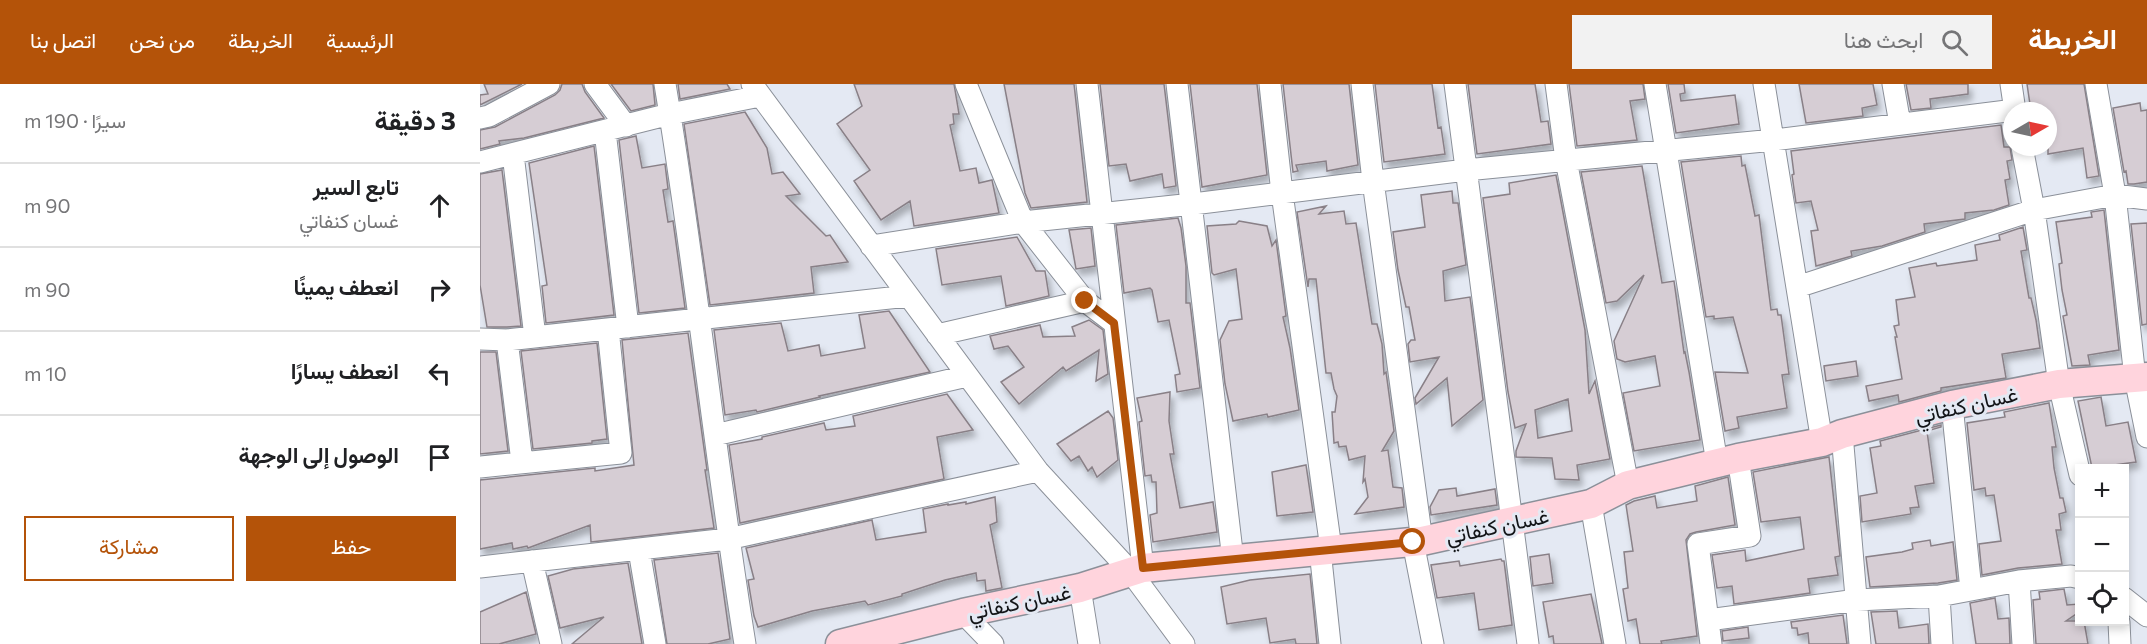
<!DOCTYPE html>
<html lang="ar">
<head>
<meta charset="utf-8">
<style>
  :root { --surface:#fff; --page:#f2f2f2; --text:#202124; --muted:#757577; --line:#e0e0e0; --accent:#b45309 }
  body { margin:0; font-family:Commissioner,Vazirmatn,sans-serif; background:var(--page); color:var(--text); direction:rtl }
  .controls { position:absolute; right:18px; bottom:18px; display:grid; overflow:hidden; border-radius:0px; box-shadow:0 3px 9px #0003 }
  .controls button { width:54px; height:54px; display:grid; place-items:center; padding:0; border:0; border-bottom:2px solid var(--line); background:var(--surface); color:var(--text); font:30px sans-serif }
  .compass { position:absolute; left:1523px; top:18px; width:54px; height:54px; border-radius:50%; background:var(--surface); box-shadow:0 3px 9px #0003; rotate:81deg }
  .stop { position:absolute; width:18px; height:18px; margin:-14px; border:4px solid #b45309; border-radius:50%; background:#fff }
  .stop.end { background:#b45309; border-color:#fff; box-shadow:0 2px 6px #0008 }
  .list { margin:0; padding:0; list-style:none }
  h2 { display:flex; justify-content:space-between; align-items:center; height:78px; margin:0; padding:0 24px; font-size:26px }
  h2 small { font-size:20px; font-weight:400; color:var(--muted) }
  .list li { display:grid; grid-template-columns:39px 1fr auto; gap:18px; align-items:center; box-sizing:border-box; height:84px; padding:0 24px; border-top:2px solid var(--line) }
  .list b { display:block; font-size:22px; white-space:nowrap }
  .list p { margin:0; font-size:20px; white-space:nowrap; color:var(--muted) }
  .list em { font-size:20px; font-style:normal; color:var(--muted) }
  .actions { display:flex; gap:12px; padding:18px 24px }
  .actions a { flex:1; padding:14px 0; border:2px solid var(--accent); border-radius:0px; text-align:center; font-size:21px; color:var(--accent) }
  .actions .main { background:var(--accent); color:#fff }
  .icon { flex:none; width:33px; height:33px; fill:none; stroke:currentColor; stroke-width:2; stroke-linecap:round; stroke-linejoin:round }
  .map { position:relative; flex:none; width:1667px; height:560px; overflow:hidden; direction:ltr }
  header { display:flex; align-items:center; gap:36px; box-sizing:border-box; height:84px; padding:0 30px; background:var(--accent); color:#fff }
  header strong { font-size:28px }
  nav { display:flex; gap:33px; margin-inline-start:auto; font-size:21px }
  .search { width:420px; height:54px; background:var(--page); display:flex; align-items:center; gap:15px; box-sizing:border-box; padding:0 21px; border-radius:0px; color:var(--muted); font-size:22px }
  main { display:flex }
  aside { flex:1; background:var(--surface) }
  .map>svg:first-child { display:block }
</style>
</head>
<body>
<header>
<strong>الخريطة</strong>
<div class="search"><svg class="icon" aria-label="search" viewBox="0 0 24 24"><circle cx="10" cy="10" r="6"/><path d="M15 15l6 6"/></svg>ابحث هنا</div>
<nav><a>الرئيسية</a><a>الخريطة</a><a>من نحن</a><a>اتصل بنا</a></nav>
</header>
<main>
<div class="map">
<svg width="1667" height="560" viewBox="0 0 1667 560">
  <defs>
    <filter id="shadow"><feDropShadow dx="3.5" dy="6" stdDeviation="3" flood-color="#0004"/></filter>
  </defs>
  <rect width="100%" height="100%" fill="#e4e9f3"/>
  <path fill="#d6cdd4" stroke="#898087" stroke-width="1.5" fill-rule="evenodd" filter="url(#shadow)" d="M4,0H42L0,21V11L8,10Z
    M82,0H102L105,8L124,34L44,54L19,57L20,60L0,65V46L15,43L75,11L80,6Z
    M131,0H173L175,21L151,27Z
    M198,0H247L250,5L200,15Z
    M374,0H474L479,30H473L474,40L470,41L480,87L496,84L499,99L512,96L519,129L434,142L430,117L401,136L374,97L390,86L357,40L382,22Z
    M524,0H594L607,118L551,124L545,109Z
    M620,0H684L696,102L684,104L682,90L650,97L646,80L629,82Z
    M710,0H777L787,91L722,103Z
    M803,0H869L878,81L847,87L846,77L816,81L818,87L813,88Z
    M895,0H952L958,44L961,43L965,70L904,78Z
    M988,0H1055L1061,38L1068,37L1071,60L997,70Z
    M1089,0H1163L1165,15L1150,17L1157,56L1097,62Z
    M1188,0H1204L1205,9L1200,10L1201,17L1255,11L1259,40L1196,49Z
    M1319,0H1393L1397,21L1382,24L1383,32L1326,39Z
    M1426,0H1488V10L1450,15L1451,24L1431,26Z
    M1547,0H1604L1619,92L1607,94L1603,64L1568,70V27H1551Z
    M1660,19L1661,27L1667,26V98L1654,100H1648L1646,87L1644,88L1633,24Z
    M265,28L287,64L292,90L303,88L320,110L306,112L346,152L350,151L368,178L331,183L334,209L230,221L204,40Z
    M1521,41L1524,63H1530L1532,76L1527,77L1530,95L1525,96L1529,121L1514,126L1485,129V135L1444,140L1445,148L1402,162L1371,167L1372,172L1336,182L1331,147L1338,146L1331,117L1316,119L1312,91L1314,90L1311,67Z
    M156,52L162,84L185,80L188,105L183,106L188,138L193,137L205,224L159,229L139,56Z
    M114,62L134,231L66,239L62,202L67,201L49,79Z
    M1261,72L1262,82L1265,81L1275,132L1279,131L1291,226L1297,225L1298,231H1301L1309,290L1302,291L1307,324L1257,333L1259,344L1245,347L1235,288L1268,289L1253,233L1234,235V232L1226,233L1201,78Z
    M1162,82L1182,199L1194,197L1204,269L1205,268L1209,288L1220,356L1154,367L1143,309L1180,302L1175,272L1145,278L1137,275L1134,257L1164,191L1137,217L1126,219L1101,88Z
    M22,86L41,242L27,243H7L0,201V90Z
    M1076,91L1105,246L1109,310L1115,297L1130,375L1097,381L1099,396L1075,395L1072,374L1036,373V367L1046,340L1035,344L1028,308L1003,114L1030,110L1029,99ZM1088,315L1092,347L1058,354L1055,326Z
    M972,107L973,119H978L986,181L963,187L965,217L990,213L1003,316L972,342L967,294L936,320L935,314L959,273L930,278L928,260L931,256H935L929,223H926L918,186L913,148L945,143L941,111Z
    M846,122L839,130L864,127L866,140L876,139L892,240H897L902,260L904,290L906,288L914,347L902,367L908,366L913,403L922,404L924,423L875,430L888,413L885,395L883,398L885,372L869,376L866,362L859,363L858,358L854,359L852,328H855L857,312L854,305L851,289H846L836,195H829L828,203L817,128Z
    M1624,126L1639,266L1608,271L1610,281L1592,282L1583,232L1587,231L1582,206L1579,180L1582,179L1576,138L1612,133L1611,128Z
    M698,134L701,144L706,182V219H710L720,304L697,308L695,291L700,290L689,236L678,238L672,206L670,204L644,209L636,141Z
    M759,137L787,142L792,162L796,156L806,232L803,233L810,264L819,326L788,333L787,330L753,337L745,300L740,256L749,237L762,235L756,185L734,191L732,189L727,142L756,140Z
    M1667,139V240L1662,241L1651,140Z
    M1543,143L1547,166L1541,167L1549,214H1551L1556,236L1560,264L1522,270L1526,294L1461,304V307L1419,318L1418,311L1389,317L1386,302L1422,295L1415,253H1417L1414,242L1419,241L1416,216L1435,213L1429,184L1456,179L1457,182L1497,176L1495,161L1520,156L1519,151Z
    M611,144L615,182L596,185L589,146Z
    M537,153L556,187H565L569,212L526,222L521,192L462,201L456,165Z
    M409,227L450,288L339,312L340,313L277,328L276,326L245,331L234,246L301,239L308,267L339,261L341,272L385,264L379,231Z
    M609,236L623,246L628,290L616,297L619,266L586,287L583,283L539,320L521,298L544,283L528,262L514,265L510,252L560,241L563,253L595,252L592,243Z
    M208,249L227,386H225L234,444L111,458L110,441L48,464L47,462L33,465L32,459L0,465V396L115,384V387L154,381L142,256Z
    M117,259L127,355L112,357V359L53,365L41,267Z
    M0,268H16L28,367L0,370Z
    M1376,277L1378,292L1346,297L1344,282Z
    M690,308L689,337L694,370H690L700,424L733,418L737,448L673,458L670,431L677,429L676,398H672L671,391L665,392L659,338L662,337L657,314Z
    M467,310L493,346L457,353L464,395L260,439L249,361L282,355V353L344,339L346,346L375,342L373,332Z
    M1621,313L1626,342L1648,338L1656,378L1612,384L1598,317Z
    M1569,319L1576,363H1572L1574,384L1580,414H1583L1586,428L1579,430L1581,446H1576L1582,480L1538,484L1502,491L1499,460L1521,457L1514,411L1506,412L1505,404L1494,406L1487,339L1525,333L1524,328Z
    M628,327L633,334L638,376L617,393L612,383L608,387L599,372L591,377L577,360Z
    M1461,341V343L1447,347L1454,399L1435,402L1439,423L1430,424L1431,430L1382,438L1380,412L1397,409L1390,364L1401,362L1400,357Z
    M1349,373L1360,472L1355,473L1358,491L1328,495L1330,509L1254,520L1252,502L1237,504L1232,471L1265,466L1266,477L1324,465L1320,433L1281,438L1273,388Z
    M826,381L833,428L797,432L792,388Z
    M1248,393L1255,441L1216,448L1210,450L1206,456L1217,552L1181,557L1182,560H1160L1156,535L1148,537L1143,505L1148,504L1144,468L1153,467L1146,421L1154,417L1175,412L1177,424L1217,417L1215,402Z
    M976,404L977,412L1015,405L1017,421L951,431L950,423L959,406Z
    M515,413L517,438L510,441L522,504L506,507L505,496L497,497L496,489L465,496L422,510V512L388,521L385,517L332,527L278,543L274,532L268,496L274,495L266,464L392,436L396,456L446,448L443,425L468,420V421L486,418V420Z
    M1450,456L1451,462L1473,458L1477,496L1458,499L1390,503L1386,473L1422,468L1433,465L1432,459Z
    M238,469L250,555L228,560H187L174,476Z
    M1069,470L1073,499L1053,502L1050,473Z
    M1021,475L1022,477H1024L1032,541L999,546L994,509L957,514L951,481L979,477L980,482Z
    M148,479L162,560H92L124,533L80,544L68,492L93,485Z
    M830,490L837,560H816L815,555L790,559L786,534L747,540L741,503L770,496Z
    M1584,505L1587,521L1599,520V528L1586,537H1604L1608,560H1556L1553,516L1560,515L1559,508Z
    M46,508L56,550L19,560H0V528Z
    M1111,510L1122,560H1074L1073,552L1069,553L1063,518Z
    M1515,514L1518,535L1529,534L1530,560H1496L1490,519Z
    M1417,527L1419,544L1448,540L1449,560H1396L1391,528Z
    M1363,531L1367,560H1329L1328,549L1318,551L1317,544H1312L1311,538Z
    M1268,543L1269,554L1243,557L1242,547Z"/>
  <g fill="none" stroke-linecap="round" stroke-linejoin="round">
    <defs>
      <path id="street" d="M115,0L146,42
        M185,0C216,186 235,374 265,560
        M272,0L558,387L650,487L704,560
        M486,0L543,138L605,217L634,239
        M607,0L663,484
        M697,0L753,476
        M790,0L802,109L851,465
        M882,0L893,97L942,457
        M975,0L1048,560
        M1076,0L1086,76L1148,401
        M1175,0L1237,379
        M1284,0L1342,358
        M1413,0L1420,40
        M1531,0L1535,27
        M1616,0L1635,111L1655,294L1667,353
        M0,34L9,32L69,0
        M125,47L148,243
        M1542,63L1554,126L1579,300L1600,391
        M33,70L55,253
        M0,78L190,30L280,12
        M391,162L543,138L713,120L986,86L1294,56L1535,26
        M1317,203L1554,126L1635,111L1667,115
        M457,251L605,217
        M0,255L27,256L428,212
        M27,256L42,378
        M1472,321L1491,506
        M1362,350L1380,560
        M235,351L487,292
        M0,383L141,369L128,245
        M1111,420L1135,560
        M933,458L953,560
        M159,466L175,560
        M840,466L850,560
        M52,477L71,560
        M0,483L248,455L558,387
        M1539,497L1543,560
        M600,504L609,560
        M1459,512L1462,560
        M1644,514L1667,532
        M483,529L513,560
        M1228,536L1377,516L1459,512L1539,497L1591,492L1600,494
        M1639,538L1640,560
        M1231,560L1218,460L1270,452L1258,374"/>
      <path id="secondary" d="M360,560L483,529L600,504L663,484L942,457L1111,420L1148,401L1258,374L1342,358L1362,350L1472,321L1579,300L1667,293"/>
    </defs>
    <use href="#street" stroke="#8b9099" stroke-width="23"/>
    <use href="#secondary" stroke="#8b9099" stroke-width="31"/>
    <use href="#street" stroke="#fff" stroke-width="21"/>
    <use href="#secondary" stroke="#ffd4dd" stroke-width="28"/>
  </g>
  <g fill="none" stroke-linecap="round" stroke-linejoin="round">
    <path stroke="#b45309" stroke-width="8" d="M605,217L634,239L663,484L933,458"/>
  </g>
  <g text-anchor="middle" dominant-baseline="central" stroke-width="6" stroke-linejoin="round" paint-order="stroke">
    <g font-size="21" fill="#121417" stroke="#e4e9f3">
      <text transform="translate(1486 320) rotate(-13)">غسان كنفاتي</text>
      <text transform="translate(1017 441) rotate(-12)">غسان كنفاتي</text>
      <text transform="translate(539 517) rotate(-12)">غسان كنفاتي</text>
    </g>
  </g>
</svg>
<div class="controls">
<button>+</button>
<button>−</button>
<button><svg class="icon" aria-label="locate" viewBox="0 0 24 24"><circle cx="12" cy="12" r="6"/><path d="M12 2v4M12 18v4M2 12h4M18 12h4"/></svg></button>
</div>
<svg class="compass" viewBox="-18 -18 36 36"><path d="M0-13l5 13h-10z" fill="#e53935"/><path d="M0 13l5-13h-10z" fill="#757577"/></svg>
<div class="stop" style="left:933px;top:458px"></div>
<div class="stop end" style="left:605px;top:217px"></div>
</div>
<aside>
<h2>3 دقيقة<small>سيرًا · 190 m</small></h2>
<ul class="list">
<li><svg class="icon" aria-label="ahead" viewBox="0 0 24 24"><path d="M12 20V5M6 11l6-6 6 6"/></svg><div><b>تابع السير</b><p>غسان كنفاتي</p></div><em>90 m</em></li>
<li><svg class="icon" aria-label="right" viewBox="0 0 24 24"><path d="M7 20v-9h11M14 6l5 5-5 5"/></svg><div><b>انعطف يمينًا</b></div><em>90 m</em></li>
<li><svg class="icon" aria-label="left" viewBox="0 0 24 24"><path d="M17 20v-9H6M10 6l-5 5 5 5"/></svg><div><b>انعطف يسارًا</b></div><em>10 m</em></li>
<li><svg class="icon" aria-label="arrive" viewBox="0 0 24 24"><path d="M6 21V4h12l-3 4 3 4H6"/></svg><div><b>الوصول إلى الوجهة</b></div></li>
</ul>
<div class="actions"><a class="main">حفظ</a><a>مشاركة</a></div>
</aside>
</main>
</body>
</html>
